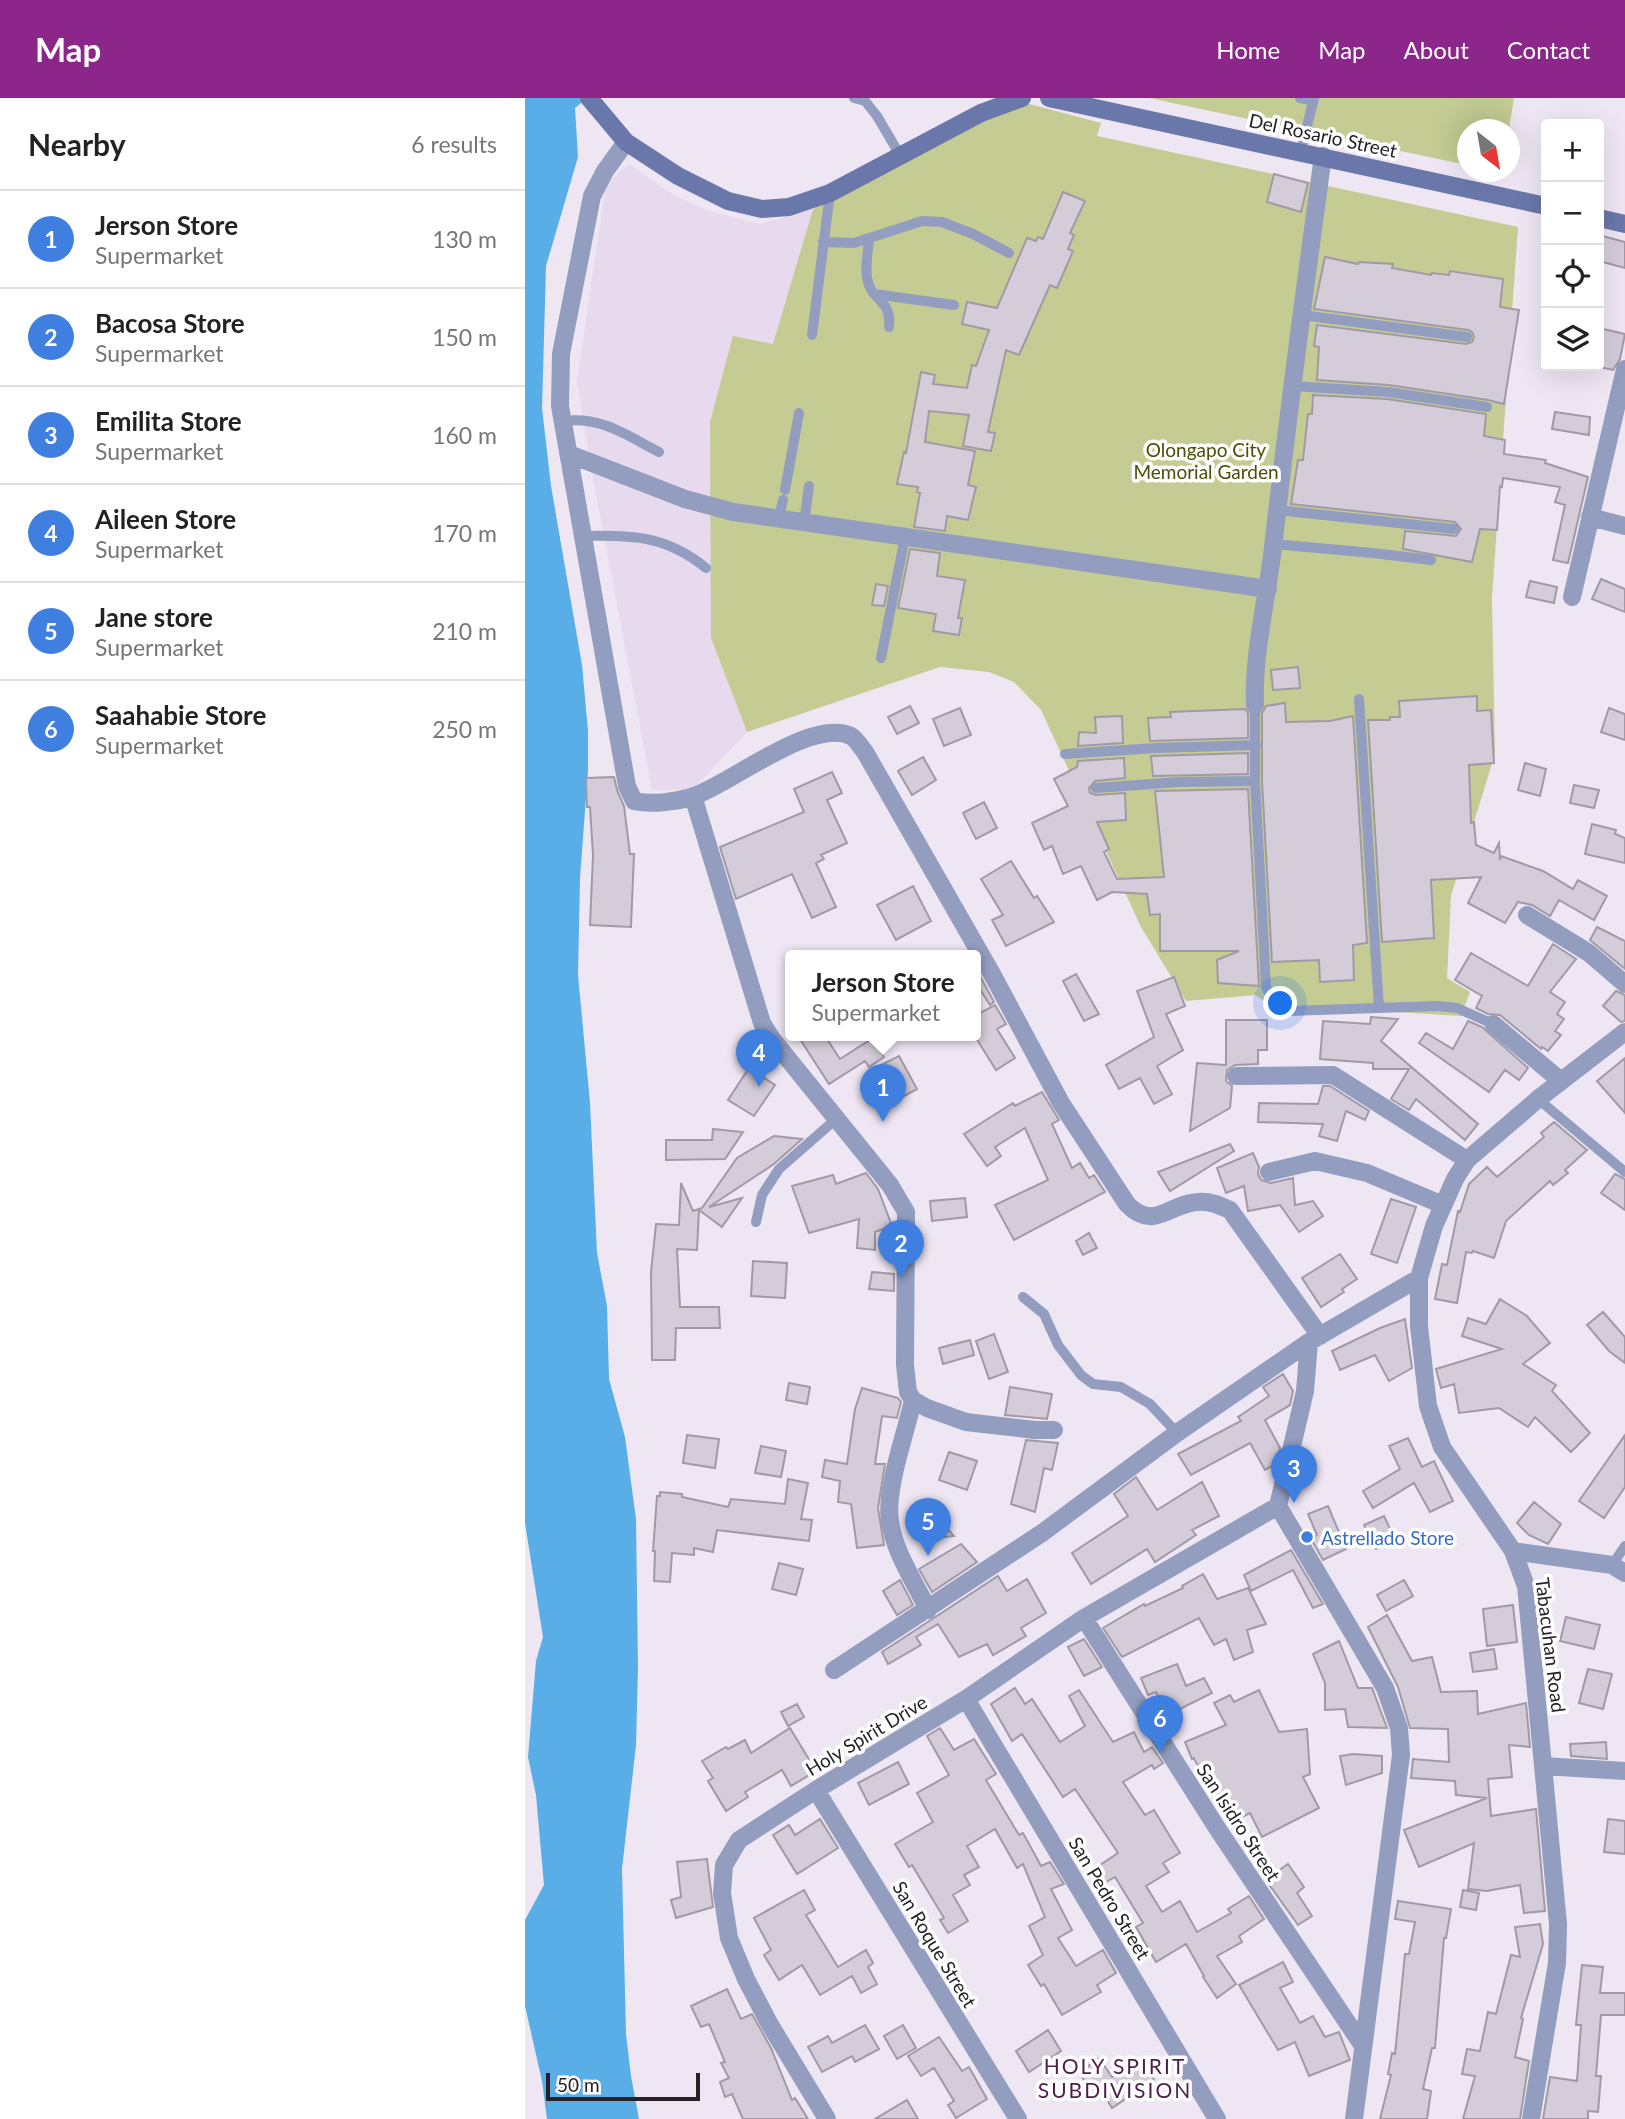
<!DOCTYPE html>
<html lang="en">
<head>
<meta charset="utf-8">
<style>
  :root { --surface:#fff; --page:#f6f6f6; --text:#222; --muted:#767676; --line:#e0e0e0; --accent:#8d268b }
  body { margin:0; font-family:Lato,sans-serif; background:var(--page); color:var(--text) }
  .controls { position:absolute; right:21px; top:21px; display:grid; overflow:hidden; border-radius:7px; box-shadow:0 7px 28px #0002 }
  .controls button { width:63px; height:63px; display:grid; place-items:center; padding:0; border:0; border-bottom:2px solid var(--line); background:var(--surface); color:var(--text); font:35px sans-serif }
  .compass { position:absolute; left:932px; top:21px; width:63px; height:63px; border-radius:50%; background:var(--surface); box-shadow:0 7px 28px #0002; rotate:149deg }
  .scale { position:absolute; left:21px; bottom:18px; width:154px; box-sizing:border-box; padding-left:7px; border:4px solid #252227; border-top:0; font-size:19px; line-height:24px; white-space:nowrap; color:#252227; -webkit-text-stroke:5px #fff; paint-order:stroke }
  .you { position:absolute; left:756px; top:906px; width:24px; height:24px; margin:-18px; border:5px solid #fff; border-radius:50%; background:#1a73e8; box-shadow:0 0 0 10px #1a73e833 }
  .badge { display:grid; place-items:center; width:46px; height:46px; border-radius:50%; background:var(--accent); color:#fff; font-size:23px; font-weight:700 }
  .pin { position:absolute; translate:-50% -58px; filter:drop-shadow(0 2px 4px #0008) }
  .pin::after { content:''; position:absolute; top:37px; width:24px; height:21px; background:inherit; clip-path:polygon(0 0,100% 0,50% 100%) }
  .popup { position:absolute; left:260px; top:852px; width:196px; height:91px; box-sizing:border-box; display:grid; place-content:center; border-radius:7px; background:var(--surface); filter:drop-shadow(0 2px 5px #0005); font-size:23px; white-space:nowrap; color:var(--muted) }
  .popup b { font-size:26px; color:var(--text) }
  .popup::after { content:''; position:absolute; left:50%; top:100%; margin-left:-14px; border:14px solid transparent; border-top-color:var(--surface) }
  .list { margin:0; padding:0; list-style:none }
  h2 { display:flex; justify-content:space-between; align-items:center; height:91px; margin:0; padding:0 28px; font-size:30px }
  h2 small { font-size:23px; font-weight:400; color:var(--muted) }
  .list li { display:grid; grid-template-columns:46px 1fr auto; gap:21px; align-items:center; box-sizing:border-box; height:98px; padding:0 28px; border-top:2px solid var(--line) }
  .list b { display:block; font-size:26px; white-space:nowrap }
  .list p { margin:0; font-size:23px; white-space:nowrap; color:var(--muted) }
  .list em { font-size:23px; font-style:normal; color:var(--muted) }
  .icon { flex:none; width:38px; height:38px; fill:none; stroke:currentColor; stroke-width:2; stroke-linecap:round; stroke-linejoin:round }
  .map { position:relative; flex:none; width:1100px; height:2021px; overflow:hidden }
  header { display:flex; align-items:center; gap:42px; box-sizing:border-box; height:98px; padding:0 35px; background:var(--accent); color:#fff }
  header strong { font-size:33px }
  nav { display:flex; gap:38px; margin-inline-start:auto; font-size:24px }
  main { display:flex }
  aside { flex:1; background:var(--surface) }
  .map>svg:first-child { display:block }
</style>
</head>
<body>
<header>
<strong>Map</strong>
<nav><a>Home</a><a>Map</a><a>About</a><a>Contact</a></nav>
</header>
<main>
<aside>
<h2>Nearby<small>6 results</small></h2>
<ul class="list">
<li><span class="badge" style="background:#3f7fe0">1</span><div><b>Jerson Store</b><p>Supermarket</p></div><em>130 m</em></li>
<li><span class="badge" style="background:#3f7fe0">2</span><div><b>Bacosa Store</b><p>Supermarket</p></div><em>150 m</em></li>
<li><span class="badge" style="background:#3f7fe0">3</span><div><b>Emilita Store</b><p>Supermarket</p></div><em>160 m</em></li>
<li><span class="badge" style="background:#3f7fe0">4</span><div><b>Aileen Store</b><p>Supermarket</p></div><em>170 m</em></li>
<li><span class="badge" style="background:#3f7fe0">5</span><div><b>Jane store</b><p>Supermarket</p></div><em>210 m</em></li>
<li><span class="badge" style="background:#3f7fe0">6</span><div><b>Saahabie Store</b><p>Supermarket</p></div><em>250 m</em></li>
</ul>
</aside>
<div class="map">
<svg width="1100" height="2021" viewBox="0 0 1100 2021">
  <rect width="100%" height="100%" fill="#efe6f4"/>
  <path fill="#e7d9ee" d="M104,66L147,96L184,113L235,126L288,111L248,246L186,408V540L222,634L167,692H127L65,364L52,283L81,86Z"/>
  <path fill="#c4cc94" d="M624,0H989L984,31L942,32V67Z
    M497,4L576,25L572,38L993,129L967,499L970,656L926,798L922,880L945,894L936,918L742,906L731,897L661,903L616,829L516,612L489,584L464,574L415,569L222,634L186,540L185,324L208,238L248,246L288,111Z"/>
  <path fill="#59aee7" d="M0,0H62L50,10L53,59L21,168L17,310L26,388L57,567L63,633V672L55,780L53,877L65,1005L72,1155L82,1208L84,1281L100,1339L111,1421L113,1569L111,1647L97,1771L101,1936L106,1978L114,2021H22L17,1983L0,1908V1822L19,1787L11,1697L3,1659L11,1563L18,1539L0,1425Z"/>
  <path fill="#d5ccd9" stroke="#a299a6" stroke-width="2" d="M749,76L783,85L776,114L742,104Z
    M538,94L560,103L545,135L549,137L543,151L548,153L532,190L525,187L494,257L481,252L463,334L470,335L466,353L438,348L444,317L404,313L400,344L450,353L443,387L451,389L443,422L422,418L420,433L389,429L395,395L392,394L393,389L372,386L379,354L381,355L396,274L410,277L408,286L442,290L447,267L451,268L464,232L437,226L442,204L472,210L502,140L511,143L513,139L518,141Z
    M1074,137L1100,144V170L1074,163Z
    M800,159L833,166L834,164L868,166L867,170L906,177L907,175L924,177L925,173L978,181L975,209L994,212L979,306L963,302L864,287L792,282L794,249L789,248L792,227L941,246L947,244L949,239L947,234L943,232L789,211Z
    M1074,230L1100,236L1095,261L1088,272L1074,269Z
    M788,297L862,301L961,316L959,338L980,342L979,356L1021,362L1020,365L1063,379L1043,465L1028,462L1040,407L1030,404L1035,389L978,380L977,389L975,388L972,432L955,431L947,464L878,451L880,433L931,438L936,431L930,424L766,406L773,362H778L783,316H787Z
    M1030,314L1065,319L1064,337L1027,331Z
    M385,451L415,455L412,478L440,482L433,520H437L434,537L408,533L411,516L373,510Z
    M1076,481L1100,491V514L1067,501Z
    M1005,483L1032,489L1029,505L1001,499Z
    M351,486L363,488L359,508L347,507Z
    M773,569L775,590L748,592L746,572Z
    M952,598V613L966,612L969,665L944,667L946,725L949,724L951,747L969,755L974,745L975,762L976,758L1018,773L1048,791L1053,782L1082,798L1069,822L1034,802L1025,818L1007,807L993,804L980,825L943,805L956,779L906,782L909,840L857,844L843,622H865V619H875L874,603Z
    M760,605L761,624L805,623L828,618L842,845L828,847L829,882L795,884L794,862L747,864L737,683V615L741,608Z
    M385,608L394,625L372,636L363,619Z
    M435,610L446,637L419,648L408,621Z
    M1084,610L1100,616V642L1076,634Z
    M720,611L723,615V640L625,643L623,620L646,619L645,614Z
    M597,618L598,645L553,648L554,634L571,635L570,619Z
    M723,655V676L628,678L626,658Z
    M398,659L411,682L387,697L373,673Z
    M599,660L600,680L570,683L564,690L565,695L571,697L600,695L601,722L572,724L584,751L579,754L592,781L639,779L630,693L723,691L734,888L693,885L692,862L714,853H635V816L625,817L622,796L587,794L572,802L556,768L538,776L527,748L519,752L507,725L543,708L529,681L552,669L553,663Z
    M1000,665L1021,671L1015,698L993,692Z
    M307,674L317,695L302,702L322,745L296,757L299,761L291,765L311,809L287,820L267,776L211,801L195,749L279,714L269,691Z
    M89,679L92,692L99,708L105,756H109L106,829L65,827L68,757L65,709H62L61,680Z
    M1049,687L1074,692L1069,710L1045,705Z
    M459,704L472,730L451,741L438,715Z
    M1067,726L1091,732L1090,736L1100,740V765L1060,756Z
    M486,763L509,800L512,798L529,824L481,848L467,822L478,817L456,781Z
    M388,788L406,823L371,842L352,807Z
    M1072,829L1100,843V871L1065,842Z
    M1028,846L1051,861L1025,894L1040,904L1032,916L1039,921L1030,933L1036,937L1023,953L1017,949L1016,951L975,917L963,916L951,910L957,898L930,882L946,855L1003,888Z
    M551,876L574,916L559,923L538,883Z
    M649,879L660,908L641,916L658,952L632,968L647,996L629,1006L615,980L594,991L581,967L629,939L612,893Z
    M456,880L469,904L465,907L451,885Z
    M1091,893L1100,897V923L1096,924L1078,908Z
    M470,907L481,926L472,931L490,960L471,972L451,940V917Z
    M846,919L873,921L856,943L953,1026L940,1042L891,1001L884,1012L866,1001L884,971H848V965L795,961L798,923L845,926Z
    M701,922H742V952H733V966L710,967L702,972L701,983L707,988L705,1010L665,1033L672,965L701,967Z
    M943,923L957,929L1003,970L994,982L980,972L964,994L894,945L901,935L928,951Z
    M273,938H300L315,961L348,940L359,959L344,969L340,963L304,986Z
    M374,958L392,991L372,1002L354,968Z
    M1100,960V1015L1072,983Z
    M224,970L250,987L229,1018L203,1002Z
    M798,988H805L844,1013L840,1022L821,1013L812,1043L794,1038L798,1026L733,1024L734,1005L793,1006Z
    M517,994L534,1022L527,1026L547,1070L555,1065L564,1080L569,1077L580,1094L489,1142L470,1107L523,1082L500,1030L470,1049L476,1058L462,1068L439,1036L488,1005L490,1008Z
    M1029,1024L1062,1052L1040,1072L1043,1075L1028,1087L1025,1083L981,1123L969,1160L948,1153L947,1155L941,1154L932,1205L910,1201L917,1166L922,1167L933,1113L935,1114L944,1086L962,1069L972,1079L1019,1039L1016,1035Z
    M188,1031L218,1034L200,1061L141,1062V1042H187Z
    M249,1038L277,1041L249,1066L184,1109L217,1100L197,1129L174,1112L172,1152L152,1151L155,1209H194L195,1230H151L150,1262H127L126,1174L131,1126L154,1127L156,1085L168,1113L177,1110L212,1060Z
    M705,1046L709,1053L645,1093L633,1074Z
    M728,1055L734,1069L733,1076L736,1082L746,1085L768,1080L770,1107L788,1103L798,1118L774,1134L755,1107L723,1113L719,1088L701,1095L692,1070Z
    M341,1075L353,1091L367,1128L350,1134V1152L332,1150L334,1121L284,1135L267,1088L308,1077L311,1086Z
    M1090,1076L1100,1081V1112L1076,1095Z
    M440,1100L442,1119L407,1123L405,1103Z
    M866,1101L891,1109L872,1165L846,1156Z
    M564,1135L572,1150L558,1157L551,1143Z
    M815,1156L832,1181L817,1191L819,1194L796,1209L777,1180Z
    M228,1163L262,1165L260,1200L226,1198Z
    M347,1174L369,1176V1193L344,1191Z
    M975,1201L1002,1218L1025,1245L998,1266L1031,1287L1027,1293L1065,1335L1046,1354L1010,1319L1003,1329L974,1310L934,1315L929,1286L916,1290L911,1271L977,1251L937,1238L943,1220L961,1226Z
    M1078,1214L1100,1239V1265L1084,1253L1062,1227Z
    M880,1221L887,1270L864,1283L850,1257L815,1272L807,1253L855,1230Z
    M469,1236L483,1274L464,1281L451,1243Z
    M445,1242L449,1257L418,1266L414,1250Z
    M758,1276L768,1293L765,1307L740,1322L755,1350L751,1366L740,1372L725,1345L666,1377L653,1356L716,1323L713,1319L744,1298L738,1289Z
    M264,1285L285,1289L282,1306L261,1302Z
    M485,1289L527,1296L522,1321L480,1317Z
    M337,1290L373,1300L376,1304L372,1320L357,1318L350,1366H360L353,1410L359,1447L332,1450L326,1406L313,1404L315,1383L297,1379L300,1362L322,1366L330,1311Z
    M162,1337L194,1341L190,1370L158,1365Z
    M1100,1337V1389L1079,1420L1054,1403Z
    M883,1340L897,1369L909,1363L928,1403L905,1414L889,1385L848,1410L838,1393L875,1371L864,1348Z
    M501,1342L533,1345L527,1372L519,1370L510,1414L486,1406Z
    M236,1348L261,1353L256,1379L230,1375Z
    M424,1354L452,1363L442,1392L414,1382Z
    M611,1379L632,1412L677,1384L694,1418L667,1432L671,1437L630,1464L622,1451L566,1486L547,1455L603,1418L589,1396Z
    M263,1381L283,1385L276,1421L287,1422L284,1443L192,1432L188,1454L169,1450V1457L147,1455L145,1484L129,1483L130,1453H128L132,1398H135V1394L157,1396V1399L203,1409L206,1401L260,1406Z
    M1009,1404L1036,1426L1023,1446L1004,1437L992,1425Z
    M803,1408L821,1451L798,1462L786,1441L792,1437L783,1416Z
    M408,1414L429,1438L402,1441Z
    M859,1418L870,1441L851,1451L839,1427Z
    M436,1446L452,1464L407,1494L394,1471Z
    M766,1452L798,1506L788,1510L768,1472L726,1493L719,1477Z
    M254,1465L278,1471L271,1497L247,1491Z
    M678,1476L692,1501L723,1490L741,1526L722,1532L728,1554L709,1562L701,1541L689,1547L674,1520L597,1559L578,1530L619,1506L620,1508L658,1490L657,1488Z
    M473,1478L482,1493L502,1481L521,1515L496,1530L501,1538L468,1557L462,1546L434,1559L413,1526L391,1539L396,1547L363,1566L357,1554Z
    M375,1482L388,1507L372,1517L358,1493Z
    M879,1482L888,1498L861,1513L852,1497Z
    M988,1507L992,1544L962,1548L958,1511Z
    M862,1517L887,1563L907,1559L916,1594L952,1593L953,1616L1001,1605L1005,1649L984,1647L987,1679L963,1681L966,1718L1011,1711L1020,1813L999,1815L995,1787L962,1793L943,1791L949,1745L894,1769L879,1732L962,1700L931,1697L930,1683L886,1680L888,1661L924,1664L923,1631L885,1630L873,1589L843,1529Z
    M1041,1519L1075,1527L1069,1551L1035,1543Z
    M559,1541L577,1569L559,1578L543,1549Z
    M814,1543L833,1590H847L862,1630L823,1629L820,1611L800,1612V1585L788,1556Z
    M969,1551L972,1571L948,1574L945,1555Z
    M652,1566L661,1588L679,1580L687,1595L643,1617L631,1594L623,1597L616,1580Z
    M1063,1571L1087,1576L1078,1611L1054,1605Z
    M490,1590L500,1606L507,1601L535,1644L560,1628L544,1598L554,1592L588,1644L609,1634L619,1654L627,1649L638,1665L629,1671L627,1667L598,1684L620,1717L629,1712L655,1755L638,1765L644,1774L621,1788L637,1814L655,1803L672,1834L706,1815L703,1811L724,1798L739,1821L714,1838L717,1844L692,1858L711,1886L692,1900L678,1879L679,1878L661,1846L631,1864L611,1829L618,1825L590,1779L581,1784L572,1769L593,1755L550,1691L538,1699L497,1636L487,1643L466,1606Z
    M734,1592L754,1634L782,1631L785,1676L778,1679L794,1710L737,1739L725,1715L715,1720L703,1699L696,1702L686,1681L681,1684L669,1660L667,1661L660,1644L701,1627L689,1605L705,1597L709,1604Z
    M272,1606L279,1619L263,1628L256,1614Z
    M265,1630L291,1673L266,1688L257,1672L220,1694L223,1699L201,1713L183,1683L188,1680L177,1663L201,1649L203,1651L220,1642L226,1655Z
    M415,1630L429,1652L449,1641L471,1676L461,1682L494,1737L498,1735L516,1768L525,1764L539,1786L526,1791L547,1832L533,1840L551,1868L578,1852L591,1875L572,1887L576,1894L537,1917L519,1886L516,1888L503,1867L518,1857L504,1828L520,1819L498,1766L492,1770L470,1731L442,1748L454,1769L439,1777L445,1787L428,1797L443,1823L423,1835L415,1822L419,1820L387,1767L384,1769L370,1746L408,1724L392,1695L424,1677L402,1638Z
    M1081,1644L1082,1661L1046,1658L1045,1646Z
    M828,1656L857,1658V1675L821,1687L815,1658Z
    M373,1664L384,1686L344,1707L333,1685Z
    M295,1721L313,1750L272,1776L248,1737L264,1727L270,1737Z
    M1083,1721L1100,1723V1756L1079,1754Z
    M182,1761L188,1809L151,1820L146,1802L156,1799L152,1764Z
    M763,1766L779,1789L772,1795L787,1818L773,1827L743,1785L744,1784L742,1781Z
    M279,1792L290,1812L281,1817L313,1869L341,1852L348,1865L343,1869L352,1886L336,1895L327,1878L295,1897L277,1867L254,1882L239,1857L246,1852L229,1820Z
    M938,1792L954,1795L951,1812L935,1809Z
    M873,1803L926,1811L921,1840H919L910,1950H907L898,1991L906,1993L902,2021H855L866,1977L863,1976L867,1955L870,1956L880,1856H884L890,1824L870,1821Z
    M1015,1826L1018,1846L996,1920L998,1921L990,1959L1004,1963L995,2021H938L950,1978L937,1976L942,1951L955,1953L963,1914L971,1916L986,1857L995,1859L990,1829Z
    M758,1864L768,1884L755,1890L775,1925L788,1918L800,1939L814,1934L825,1962L784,1978L770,1944L753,1952L714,1887Z
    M1057,1867L1078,1869L1075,1895H1100V1917H1076L1071,1978H1076L1073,2014L1063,2013V2021H1018L1025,1979L1052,1983L1056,1927H1051Z
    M202,1891L216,1921L227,1916L246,1950L267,2002L270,2000L283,2021H218L207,1996L200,1999L195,1984L204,1980L196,1965L200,1964L184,1926L176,1929L166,1908Z
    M340,1927L354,1951L330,1964L327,1958L297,1974L283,1949L303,1938L307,1945Z
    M378,1927L391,1950L372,1961L359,1938Z
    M523,1932L536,1953L504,1974L491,1953Z
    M414,1939L437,1973L444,1969L462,2001L431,2020L423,2007L429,2003L409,1970L396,1978L383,1958Z
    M574,1960L587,1979L617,1961L629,1982L587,2010L571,1984L564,1989L554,1975Z
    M382,2002L393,2021H350Z"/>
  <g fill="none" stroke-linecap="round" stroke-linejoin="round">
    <path stroke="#929dc0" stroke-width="10" d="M329,0L340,3L352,18L376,59
      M775,0L788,3
      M776,53L789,0
      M344,141C343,153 340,168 342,180C346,204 367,201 364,229
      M298,144L329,145L397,123L417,124L448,136L484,155
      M349,196L429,207
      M777,217L942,239
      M287,237L305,95
      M767,288L863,294L962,309
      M38,323C76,318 101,337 134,354
      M260,392L274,315
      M752,412L929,431
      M254,420L258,402
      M279,425L284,388
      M60,438C108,437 142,438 181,470
      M748,446L848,455L906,462
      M356,560L380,439
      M834,601L854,910
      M730,607V683L741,888C746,902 750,908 764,913L913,908L932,910L968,926
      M540,656L631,650L731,647
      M571,690L654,684L730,683
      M1013,1001L1100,1074
      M231,1124L237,1097L254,1071L311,1021
      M498,1199L519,1216L533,1247L556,1277L568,1286L596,1289L625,1306L652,1335
      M1087,1467L1100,1448"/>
    <path stroke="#929dc0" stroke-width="18" d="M101,44L80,73L67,98L36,256L35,308L102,688L109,703C126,707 150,704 167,699C206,686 286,619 326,638C331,641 336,649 340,654L467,876L536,1005L602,1106C629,1134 644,1105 673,1104C685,1103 694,1107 705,1112L795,1238
      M44,356L160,401L208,414L743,491
      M1065,419L1100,428
      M1047,499L1100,271
      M730,607C728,554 742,502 748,449C763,318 780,188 798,58
      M168,698L237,925L247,941L365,1087L381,1114L380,1267L383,1294L388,1302L402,1310L441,1324L510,1332H529
      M1002,817L1064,855L1100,886
      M968,926L1036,983
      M711,978L808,977L942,1062
      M744,1074L790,1063L842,1075L918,1107
      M784,1244L780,1293L753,1408L860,1590L874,1630L876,1657L829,2021
      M388,1302C381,1335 360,1391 365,1423C369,1454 390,1484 403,1512
      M988,1453L1087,1467L1100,1475
      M559,1520L692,1730L838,1948
      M309,1572L517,1435L652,1335L784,1244L894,1180
      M441,1601L692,2021
      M1018,1668L1100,1673
      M291,1692L493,2021
      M302,2021L244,1925L221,1881L204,1840L197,1795L199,1767L214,1742L291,1692L441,1601L559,1520L753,1408
      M1006,2021L1032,1865L1033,1826L1001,1488L988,1453L917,1349L903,1308L894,1228V1180L909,1128L930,1081L942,1062L1013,1001L1100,934"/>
    <path stroke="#6977aa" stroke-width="18" d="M64,0L101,44L153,78L203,103L237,111L264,109L305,95L456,15L497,0
      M524,0L1021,108
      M1074,120L1100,126"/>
  </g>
  <circle fill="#3f7fe0" stroke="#fff" stroke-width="2.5" cx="782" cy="1439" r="7"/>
  <g text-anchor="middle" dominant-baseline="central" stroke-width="7" stroke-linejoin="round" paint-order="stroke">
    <g font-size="19" fill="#252227" stroke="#fff">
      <text transform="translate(798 37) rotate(12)">Del Rosario Street</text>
      <text transform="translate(1026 1547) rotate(83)">Tabacuhan Road</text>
      <text transform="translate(341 1637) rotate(-31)">Holy Spirit Drive</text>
      <text transform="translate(714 1724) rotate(57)">San Isidro Street</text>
      <text transform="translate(585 1800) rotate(59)">San Pedro Street</text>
      <text transform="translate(410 1846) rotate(59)">San Roque Street</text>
    </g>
    <g font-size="19" fill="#4a4f07" stroke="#fff">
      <text x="681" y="351">Olongapo City<tspan x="681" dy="22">Memorial Garden</tspan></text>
    </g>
    <g font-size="19" fill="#366cbe" stroke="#fff" text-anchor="start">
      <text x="796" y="1439">Astrellado Store</text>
    </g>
    <g font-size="21" letter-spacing="2" fill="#4e1d4c" stroke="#fff">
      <text x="590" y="1967">HOLY SPIRIT<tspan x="590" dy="24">SUBDIVISION</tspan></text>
    </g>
  </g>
</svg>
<div class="controls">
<button>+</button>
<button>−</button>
<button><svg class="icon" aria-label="locate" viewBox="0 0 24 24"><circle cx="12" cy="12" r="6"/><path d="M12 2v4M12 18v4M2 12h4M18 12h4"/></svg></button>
<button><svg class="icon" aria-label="layers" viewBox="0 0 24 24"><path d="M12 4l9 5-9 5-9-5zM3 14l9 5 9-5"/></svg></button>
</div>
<svg class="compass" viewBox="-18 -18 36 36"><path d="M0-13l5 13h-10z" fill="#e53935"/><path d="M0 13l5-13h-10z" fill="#767676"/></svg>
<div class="scale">50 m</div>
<div class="you"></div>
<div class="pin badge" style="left:358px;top:1024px;background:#3f7fe0">1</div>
<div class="popup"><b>Jerson Store</b>Supermarket</div>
<div class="pin badge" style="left:376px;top:1180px;background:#3f7fe0">2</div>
<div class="pin badge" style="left:769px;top:1405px;background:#3f7fe0">3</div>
<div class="pin badge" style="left:234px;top:989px;background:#3f7fe0">4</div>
<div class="pin badge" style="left:403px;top:1458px;background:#3f7fe0">5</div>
<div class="pin badge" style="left:635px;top:1655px;background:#3f7fe0">6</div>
</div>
</main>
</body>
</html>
